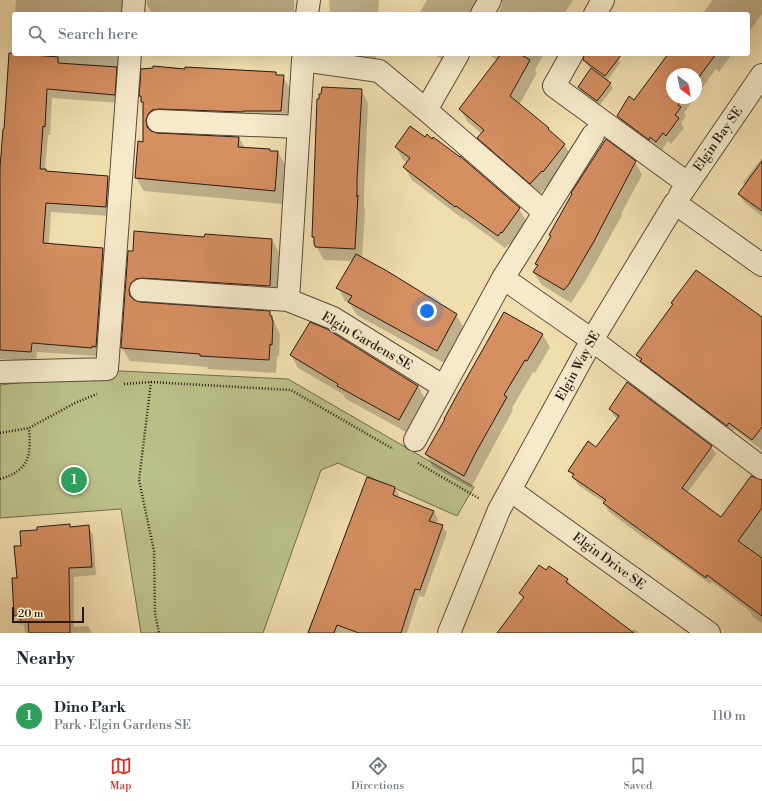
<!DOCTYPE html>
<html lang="en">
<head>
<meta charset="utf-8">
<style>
  :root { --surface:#fff; --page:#f2f2f3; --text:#1f2937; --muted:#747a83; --line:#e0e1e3; --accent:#d93025 }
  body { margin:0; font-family:"Libre Bodoni",serif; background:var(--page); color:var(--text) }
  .compass { position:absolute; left:666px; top:68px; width:36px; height:36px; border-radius:50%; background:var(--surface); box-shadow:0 4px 16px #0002; rotate:148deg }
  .scale { position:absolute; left:12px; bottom:10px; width:72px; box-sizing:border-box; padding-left:4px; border:2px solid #261712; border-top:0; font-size:11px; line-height:14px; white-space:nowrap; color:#261712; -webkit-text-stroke:3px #f6eacb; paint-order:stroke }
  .you { position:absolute; left:427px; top:311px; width:14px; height:14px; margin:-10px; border:3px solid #fff; border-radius:50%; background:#1a73e8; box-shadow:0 0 0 6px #1a73e833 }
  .badge { display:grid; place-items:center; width:26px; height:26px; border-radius:50%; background:var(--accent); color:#fff; font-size:13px; font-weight:700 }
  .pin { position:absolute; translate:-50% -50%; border:2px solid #fff; box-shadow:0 1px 4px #0006 }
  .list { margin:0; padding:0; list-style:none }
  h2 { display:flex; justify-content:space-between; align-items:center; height:52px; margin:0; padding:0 16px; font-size:17px }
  h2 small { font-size:13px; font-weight:400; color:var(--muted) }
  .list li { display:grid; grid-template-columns:26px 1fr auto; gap:12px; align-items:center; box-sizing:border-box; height:60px; padding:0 16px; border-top:1px solid var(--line) }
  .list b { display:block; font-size:15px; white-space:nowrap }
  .list p { margin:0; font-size:13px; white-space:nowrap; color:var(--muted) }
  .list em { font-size:13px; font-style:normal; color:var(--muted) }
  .icon { flex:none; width:22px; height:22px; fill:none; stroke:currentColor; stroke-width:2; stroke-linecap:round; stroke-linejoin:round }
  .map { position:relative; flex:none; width:762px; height:633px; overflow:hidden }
  .search { position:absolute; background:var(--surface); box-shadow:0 4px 16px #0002; left:12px; right:12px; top:12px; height:44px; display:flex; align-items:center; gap:10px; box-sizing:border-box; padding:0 14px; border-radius:4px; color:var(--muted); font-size:15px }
  .sheet { height:112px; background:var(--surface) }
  nav { display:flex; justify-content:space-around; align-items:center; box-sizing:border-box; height:56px; border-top:1px solid var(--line); background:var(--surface); font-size:11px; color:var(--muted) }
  nav a { display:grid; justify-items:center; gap:2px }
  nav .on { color:var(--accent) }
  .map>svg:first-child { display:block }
</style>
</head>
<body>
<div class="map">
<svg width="762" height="633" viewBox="0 0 762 633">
  <rect width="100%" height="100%" fill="#f1deaf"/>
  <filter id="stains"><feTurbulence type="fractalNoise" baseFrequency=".005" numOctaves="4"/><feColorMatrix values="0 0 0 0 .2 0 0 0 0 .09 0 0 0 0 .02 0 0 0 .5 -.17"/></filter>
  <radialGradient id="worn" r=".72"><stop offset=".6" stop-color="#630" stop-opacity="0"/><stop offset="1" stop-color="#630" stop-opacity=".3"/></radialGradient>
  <path fill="#bbc18a" stroke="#706c4e" d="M120,371L288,379L474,487L457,516L338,463L321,470L263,633H141L121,509L0,518V385Z"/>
  <path fill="#0003" d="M16,0H132L124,14H15Z
    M147,0H294V14H152L147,5Z
    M329,0H379L378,14H330Z
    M427,0H573L564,14H498L503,2L498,0L482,14H419Z
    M711,0H762V14L748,33V14H702L712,1Z
    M14,24V54H121L119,103L52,98L50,135H48L45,170L46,172L108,177L113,186L111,216L51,212L49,244L103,249L108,258L97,356L37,352L36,361L0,359V181Z
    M336,54H376V59L337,57Z
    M433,54H459L451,65Z
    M487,54H544L535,70L537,73L519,105L548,128L550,132L564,144L572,157L538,196L486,151L479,138L482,134L468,122L460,109L498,60Z
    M590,54H611L618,59L620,63L607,81L613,88L600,105L581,91L579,87L592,69L587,65L585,61Z
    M669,54H732L719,72L716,69L696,96V74H672V98H695L684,113L686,116L681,123L684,128L671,144L668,141L662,150L655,146L654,148L623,125L618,116L634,101Z
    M142,68L275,73L277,76H283L290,89L288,124L155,127L153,133L239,138L245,148L278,152L285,165L282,204L144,191L136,178L144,143V106L140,96Z
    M361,90L368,103L364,193V206L365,209L362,259L456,315L464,328L444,363L357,315L350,304L345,301L338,288L353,261L324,260L315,244V240L313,237Z
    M396,147L519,209L527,222L510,245L509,244L505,248L464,218L463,219L412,180L404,167L408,163L403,160Z
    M762,158V216L744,202L739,194L745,185L743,182Z
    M635,162L642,175L621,214L622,215L586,280L571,303L542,285L534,273L538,267L536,264L552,237L550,235Z
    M205,238L272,240L279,253L277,299L138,296L136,302L269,312L280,334L279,357L277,356L276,373L208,369L207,367L130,361L122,348L129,252H133Z
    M672,303L762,317V450L734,429L731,433L646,368L641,362L637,355L673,305Z
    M542,334L550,347L535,373L533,372L512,408L513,410L471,488L433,467L426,454Z
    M291,355L418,386L425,399L406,432L346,399L343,394L298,368Z
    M610,409L711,447L716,454L687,493L722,518L762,481V623L753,617L750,611L712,582L710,584L648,539L647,540L608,511L605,503L578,485L570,471L597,448L618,419L614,416Z
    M395,488L399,495L398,498L434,512L438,519L436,524L442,526L447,533L424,597L419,596L407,633H307L312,619L314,620Z
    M69,525L71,528L88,526L93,535L96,575L74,577V627L88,626L92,633H25L24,626L23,624L20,625L15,616L13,579H18L22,546L38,531Z
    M546,571L567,580L572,587L631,632L634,629L640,633H499L524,599L520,593Z"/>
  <path fill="#d58f61" stroke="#261712" d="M9,53L58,57V63L117,67L115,95L47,89L45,127L43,126L40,169H46V171L108,176L106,207L46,203L43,243L103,248L96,347L92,346V348L32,343L31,352L0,350V168L3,129H4Z
    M501,54H520L530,60L510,96L549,128L548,129L565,144L543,172L542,171L530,184L477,138L484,130L459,109Z
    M584,54H622L605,76L583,60Z
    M668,54H716L696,81V74H672V98H683L678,105L681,107L675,115L679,118L666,136L663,133L656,142L650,137L649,140L617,116L629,96L634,100Z
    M153,66L185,69V67L276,72V75H284L281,111H243V112L159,109L152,110L148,114L146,120L147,127L151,131L157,133L239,137L238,147L270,149V151H278L275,191L135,178L138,141L143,142V102H141V96H139L141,69L153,68Z
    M591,68L611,83L597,101L578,87Z
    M322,87L362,89L357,180V197L358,195L355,249L315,247V245L314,244V237H312L317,99H319V94H321Z
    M410,126L425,137L427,134L432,139L433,137L460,157V156L520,208L502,233L501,232L498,236L456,206L455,207L403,167L410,158L395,147Z
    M606,139L636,161L593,243L569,284L564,290L533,272L538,265L535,264L551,236L549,235L572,194L571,193Z
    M762,161V211L738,194Z
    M134,231L204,237L205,234L272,239L270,286L142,278L136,279L131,283L129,290L130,296L134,300L140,302L270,311V316H272V320H273L272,345L270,344L269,360L200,356V354L121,348L128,251H133Z
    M356,254L387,271L457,314L437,351L348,302L352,296L336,288Z
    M696,270L762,317V427L752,440L729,423L727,426L640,361L642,359L636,355L673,304L671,303Z
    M504,312L543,334L527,361L525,360L504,395L507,397L476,452L464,476L425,454L445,419H444L457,395Z
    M310,322L327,329L418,386L399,420L337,386L338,384L290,355Z
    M627,382L712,446L682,488L721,517L751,476L762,480V508L738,541L762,558V616L707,575L706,578L603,503L606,500L572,477L574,474L568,471L588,441L596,447L619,416L609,409Z
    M367,477L395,487L393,495L434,511L429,521L443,525L420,590L415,589L401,633H359L337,625L334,633H308Z
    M70,524V527L89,525L92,567L69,568L70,633H29L28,622H21L20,615L14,616L12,578H17L14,546H21L20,531L37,530V527Z
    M539,565L546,570L549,566L568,579L566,582L634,633H497L524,597L519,593Z"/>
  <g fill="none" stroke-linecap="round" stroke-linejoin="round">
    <defs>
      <path id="minor" d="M133,14L134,0
        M307,14L309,0
        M482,14L490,0
        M595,14L603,0
        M458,54L426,110L544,212
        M572,54L554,86L687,183
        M426,110L379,71L303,60L288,300L333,318L444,387
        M158,121L299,127
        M680,195L762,75
        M503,278L593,135
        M141,290L288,300
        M0,372L107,369L130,54
        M415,440L503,278L592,340L762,468
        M510,490L709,633
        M449,633L499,510L510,490L592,340L675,203L762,265"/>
    </defs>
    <use href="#minor" stroke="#594939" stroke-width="24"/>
    <path stroke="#261712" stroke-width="2.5" stroke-dasharray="1 2" stroke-linecap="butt" d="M151,382L139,480L154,551L155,613L159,633
      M124,384L151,382L291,390L393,449
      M0,433L29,428L75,403L97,394
      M418,463L480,499
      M0,479C30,470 31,456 29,428"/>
    <use href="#minor" stroke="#f6eacb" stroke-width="22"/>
  </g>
  <g text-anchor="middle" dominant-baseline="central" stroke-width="3" stroke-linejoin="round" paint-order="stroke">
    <g font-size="13" fill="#261712" stroke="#f6eacb">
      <text transform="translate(718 139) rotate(-55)">Elgin Bay SE</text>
      <text transform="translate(367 341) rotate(30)">Elgin Gardens SE</text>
      <text transform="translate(578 366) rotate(-61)">Elgin Way SE</text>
      <text transform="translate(609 561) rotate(36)">Elgin Drive SE</text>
    </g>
  </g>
  <rect width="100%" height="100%" filter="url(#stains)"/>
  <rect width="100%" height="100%" fill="url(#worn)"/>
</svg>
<svg class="compass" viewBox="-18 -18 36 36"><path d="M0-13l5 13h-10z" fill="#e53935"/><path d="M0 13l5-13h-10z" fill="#747a83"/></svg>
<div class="scale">20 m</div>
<div class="you"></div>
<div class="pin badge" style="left:74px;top:480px;background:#2e9e5b">1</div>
<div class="search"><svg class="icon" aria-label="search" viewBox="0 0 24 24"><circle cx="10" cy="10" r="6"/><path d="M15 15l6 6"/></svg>Search here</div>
</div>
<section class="sheet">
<h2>Nearby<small></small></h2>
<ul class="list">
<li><span class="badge" style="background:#2e9e5b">1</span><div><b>Dino Park</b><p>Park · Elgin Gardens SE</p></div><em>110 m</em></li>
</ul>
</section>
<nav>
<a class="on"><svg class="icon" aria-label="map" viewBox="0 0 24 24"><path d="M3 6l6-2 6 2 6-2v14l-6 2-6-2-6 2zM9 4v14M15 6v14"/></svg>Map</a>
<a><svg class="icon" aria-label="directions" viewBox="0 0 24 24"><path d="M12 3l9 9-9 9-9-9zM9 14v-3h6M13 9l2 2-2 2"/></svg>Directions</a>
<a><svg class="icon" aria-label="saved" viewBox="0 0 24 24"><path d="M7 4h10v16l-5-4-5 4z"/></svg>Saved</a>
</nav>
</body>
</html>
